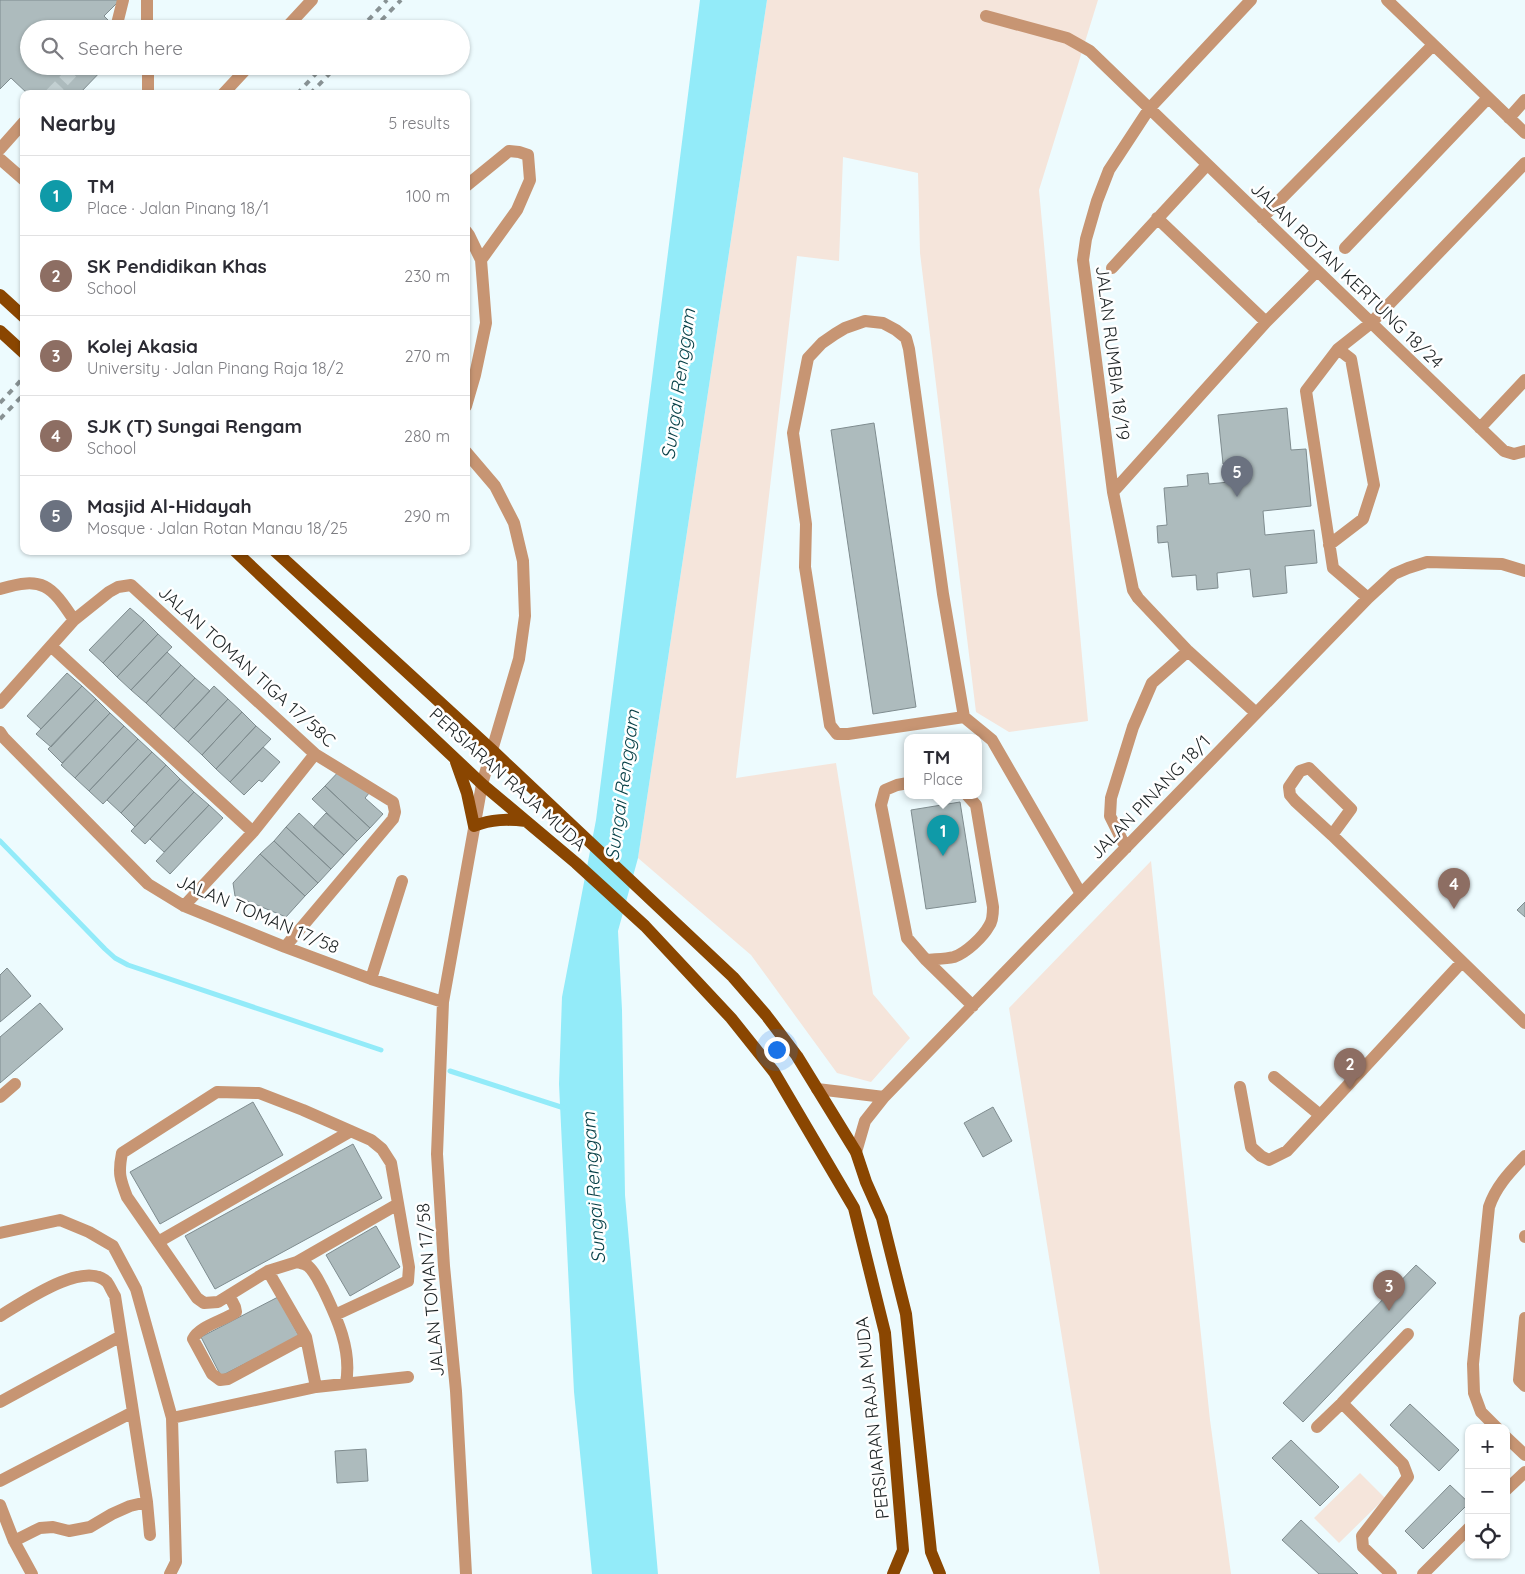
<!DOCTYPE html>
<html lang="en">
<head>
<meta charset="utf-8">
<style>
  :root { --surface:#fff; --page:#f7f7f7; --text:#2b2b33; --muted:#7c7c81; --line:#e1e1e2; --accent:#7c3aed }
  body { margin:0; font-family:Quicksand,sans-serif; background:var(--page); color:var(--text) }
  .controls { position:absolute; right:15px; bottom:15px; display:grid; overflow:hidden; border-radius:10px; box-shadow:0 1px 4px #0004 }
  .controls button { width:45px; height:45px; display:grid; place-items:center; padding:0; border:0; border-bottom:1px solid var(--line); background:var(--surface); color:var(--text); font:25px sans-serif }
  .you { position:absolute; left:776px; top:1049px; width:18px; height:18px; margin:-12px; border:4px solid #fff; border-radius:50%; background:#1a73e8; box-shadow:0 0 0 8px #1a73e833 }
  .badge { display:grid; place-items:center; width:32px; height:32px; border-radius:50%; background:var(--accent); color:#fff; font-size:16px; font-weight:700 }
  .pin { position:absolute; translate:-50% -41px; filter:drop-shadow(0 1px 2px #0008) }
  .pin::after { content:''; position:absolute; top:26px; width:18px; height:15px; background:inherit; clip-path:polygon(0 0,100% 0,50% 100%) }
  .popup { position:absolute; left:904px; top:734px; width:78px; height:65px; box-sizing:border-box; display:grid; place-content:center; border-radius:10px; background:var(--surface); filter:drop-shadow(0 1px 4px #0005); font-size:16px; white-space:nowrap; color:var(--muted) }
  .popup b { font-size:19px; color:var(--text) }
  .popup::after { content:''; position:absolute; left:50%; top:100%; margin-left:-10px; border:10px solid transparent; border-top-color:var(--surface) }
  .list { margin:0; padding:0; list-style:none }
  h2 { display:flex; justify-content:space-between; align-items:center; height:65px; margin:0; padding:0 20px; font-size:21px }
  h2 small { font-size:16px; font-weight:400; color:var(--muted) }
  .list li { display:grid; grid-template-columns:32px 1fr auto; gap:15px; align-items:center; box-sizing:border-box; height:80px; padding:0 20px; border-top:1px solid var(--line) }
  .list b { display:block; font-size:19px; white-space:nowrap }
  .list p { margin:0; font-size:16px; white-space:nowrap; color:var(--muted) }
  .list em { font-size:16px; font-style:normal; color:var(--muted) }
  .icon { flex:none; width:28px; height:28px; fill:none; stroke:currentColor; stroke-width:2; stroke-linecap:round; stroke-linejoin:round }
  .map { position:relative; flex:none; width:1525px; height:1574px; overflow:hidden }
  .search { position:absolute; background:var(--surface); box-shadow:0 1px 4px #0004; left:20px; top:20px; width:450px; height:55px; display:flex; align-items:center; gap:12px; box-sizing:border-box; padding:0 18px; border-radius:28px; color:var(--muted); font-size:19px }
  .panel { position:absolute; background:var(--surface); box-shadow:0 1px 4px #0004; left:20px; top:90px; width:450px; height:465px; border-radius:10px }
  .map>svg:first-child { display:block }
</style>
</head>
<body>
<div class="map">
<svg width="1525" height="1574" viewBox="0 0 1525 1574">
  <rect width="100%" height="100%" fill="#edfbfe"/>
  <path fill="#f5e5db" d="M767,0H1098L1039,190L1088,721L1009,732L976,712L920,253L918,173L843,157L839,261L797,256L736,778L836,763L873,994L910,1038L871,1082L837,1073L751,955L638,858Z
    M1151,861L1210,1420L1231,1574H1100L1009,1008Z
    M1360,1473L1385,1498L1339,1543L1314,1518Z"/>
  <path fill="#93ebf9" d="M700,0H767L638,858L618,931L622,1010L625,1195L658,1574H592L574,1392L559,1084L562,997L596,820Z"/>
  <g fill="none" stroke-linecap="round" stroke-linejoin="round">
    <path stroke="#93ebf9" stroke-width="5" d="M0,841L105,949L115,958L128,965L381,1050
      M450,1071L564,1108"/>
  </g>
  <path fill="#adbbbd" stroke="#7f8c8f" d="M0,0H120L104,16L117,29H29V66H106L79,94H28L11,78L0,89Z
    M1287,408L1291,450L1306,449L1311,506L1263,511L1265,535L1314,530L1317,563L1285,566L1287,593L1253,597L1250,569L1217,573L1218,588L1197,590L1196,575L1172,577L1168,542L1158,543L1157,526L1167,525L1164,488L1188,486L1187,475L1208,473L1209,484L1239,481L1237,462L1223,464L1218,415Z
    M874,423L916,707L873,714L831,430Z
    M130,608L144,620L103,663L89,650Z
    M144,620L158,634L117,677L103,663Z
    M158,634L172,647L131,690L117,677Z
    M167,652L181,665L146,703L131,690Z
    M181,665L195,678L160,716L146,703Z
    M67,673L82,686L41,729L27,716Z
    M195,678L210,691L174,729L160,716Z
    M82,686L96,699L51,747L36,734Z
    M214,686L228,699L188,742L174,729Z
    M96,699L110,713L62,763L48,749Z
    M228,699L242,712L202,755L188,742Z
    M242,712L256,726L216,769L202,755Z
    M110,713L124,726L75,778L61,765Z
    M124,726L138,739L89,791L75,778Z
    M256,726L271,739L230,782L216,769Z
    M138,739L152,752L103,804L89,791Z
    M263,747L280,762L262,782L259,780L244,795L230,782Z
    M152,752L166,765L121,813L107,800Z
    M166,765L180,779L135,827L121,813Z
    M343,767L370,792L365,798L383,814L370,828L325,786Z
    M180,779L194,792L145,844L131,831Z
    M325,786L370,828L357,841L312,799Z
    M194,792L209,805L164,852L150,839Z
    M960,802L976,902L926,909L911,810Z
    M209,805L223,818L170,874L156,861Z
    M299,813L344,855L331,869L286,827Z
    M326,813L357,841L344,855L313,827Z
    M286,827L331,869L318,883L274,841Z
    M274,841L318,883L305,896L260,854Z
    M260,854L305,896L286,917L235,896L233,883Z
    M1525,902V917L1517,910Z
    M7,968L31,996L0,1022V975Z
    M40,1003L63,1029L0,1083V1037Z
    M253,1102L283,1155L160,1224L130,1172Z
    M993,1107L1012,1141L983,1157L964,1123Z
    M353,1144L382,1198L215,1289L185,1236Z
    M376,1226L400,1267L350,1296L326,1255Z
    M1416,1265L1436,1283L1303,1422L1283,1403Z
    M278,1297L299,1336L221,1376L201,1337Z
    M1410,1404L1459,1450L1439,1471L1390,1425Z
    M1291,1440L1339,1487L1320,1506L1272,1458Z
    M366,1449L368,1481L337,1483L335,1451Z
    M1450,1485L1469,1503L1423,1549L1405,1531Z
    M1301,1520L1358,1574H1319L1282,1540Z"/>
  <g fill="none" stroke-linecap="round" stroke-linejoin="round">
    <path stroke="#c3d0d2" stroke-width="12" stroke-dasharray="12 6" stroke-linecap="butt" d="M51,94L78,66"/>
    <path stroke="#c79573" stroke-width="12" d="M147,0V29
      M1251,0L1149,109L1109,170L1097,201L1086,239L1083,260L1113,492L1133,590L1138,598L1188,651L1256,713
      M1387,0L1525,133
      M986,16L1067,38L1090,51L1504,451L1514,454L1525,451
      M116,28L123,0
      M285,29L312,0
      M148,66V94
      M223,94L249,66
      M1509,118L1525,100
      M0,149L24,122
      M0,159L24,180
      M466,186L509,151L519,152L528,155L530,180L517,210L481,260
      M1157,218L1266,322
      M1262,218L1433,45
      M466,231L469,235L481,260L486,323L475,375L466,406
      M1345,248L1488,98
      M1112,268L1207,165
      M1480,428L1525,380
      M466,452L495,486L514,523L523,561L525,616L519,659L482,784L443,1002L437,1154L444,1266L456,1391L466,1574
      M1113,492L1266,322L1317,271
      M1329,545L1363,519L1374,485L1351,359L1338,349
      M0,589C43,576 51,585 74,620
      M1368,598L1333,568L1306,391L1338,349L1371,323L1525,163
      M52,647L253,832
      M0,703L74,620L109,592L118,587L131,585L315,754L393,802L395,812L393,819L285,947
      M964,717L943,594L909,349L906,338L896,330L883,323L865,321L845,328L835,334L822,343L808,358L793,433L806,524L805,567L830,725L837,734H848L964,717L992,740L1081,894
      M0,732L4,738L148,884L184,906L285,947L371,979L443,1002
      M1309,768L1351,809L1332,835L1295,801L1290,795L1289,787L1300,771Z
      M908,783L897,785L885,790L881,805L907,938L926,960L973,1006
      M1332,835L1525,1023
      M1126,848L1110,816L1111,798L1133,727L1152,683L1188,651
      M184,906L253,832L315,754
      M926,960C935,959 945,959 954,957C966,953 983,937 989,926C993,921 993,913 993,907L976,805L967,795
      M371,979L402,881
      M1274,1077L1320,1115
      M1240,1087L1251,1147L1261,1156L1269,1160L1287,1151L1462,962
      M817,1089L884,1097
      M0,1097L15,1084
      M856,1152L865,1121L884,1097L1368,598L1394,574L1408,568L1427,562L1502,564L1525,571
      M0,1233L60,1220L89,1232L113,1246L136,1289L172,1418L176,1562L170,1574
      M1525,1236V1237
      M158,1242L351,1131
      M297,1262L398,1204
      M268,1271L306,1337L316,1387
      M229,1295L235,1307L236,1312C225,1320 199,1326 193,1339L212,1374L220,1380L228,1379L306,1337
      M335,1315L408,1281L409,1267L391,1163L382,1149L371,1140L303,1110L259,1093L217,1092L122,1153C118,1173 120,1179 127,1197L197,1298L204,1303L218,1302L268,1271L297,1262C300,1263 305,1264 308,1266C315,1272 319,1282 323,1289C337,1318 352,1350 346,1383
      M0,1316C22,1303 84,1259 107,1282C110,1286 112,1292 115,1296L147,1502L150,1535
      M1525,1318L1519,1380L1525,1386
      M0,1402L121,1336
      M172,1418L316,1387L408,1377
      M1317,1427L1342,1403
      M1497,1428L1481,1412L1474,1393L1473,1364L1489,1207C1496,1186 1510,1172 1525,1156
      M1506,1437L1525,1455
      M0,1481L133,1412
      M1506,1490L1525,1472
      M0,1505L14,1541L32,1574
      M14,1541L40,1528L53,1527L69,1531L90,1527L112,1514L130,1506L147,1502
      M1391,1574L1363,1547L1362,1536L1408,1477L1403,1464L1342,1403L1408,1334
      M1423,1574L1469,1528"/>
    <path stroke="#8a4601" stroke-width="12" d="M0,295L24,317
      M0,331L24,353
      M235,551L482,784L576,863L645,926L731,1018L774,1072L854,1208L885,1333L903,1550L893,1574
      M275,551L493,751L733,977L766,1015L797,1056L856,1152L866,1182L882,1218L906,1314L931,1552L940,1574
      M456,762L467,793L474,826C492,819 507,819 526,821"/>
    <path stroke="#889294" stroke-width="4" stroke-dasharray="6 6" stroke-linecap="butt" d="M360,29L387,0
      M373,29L401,0
      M297,94L323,66
      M310,94L337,66
      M0,403L24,377
      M0,419L24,394"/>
  </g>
  <g text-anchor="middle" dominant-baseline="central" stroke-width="5" stroke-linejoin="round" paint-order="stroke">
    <g font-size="18" fill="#1d2324" stroke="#fff">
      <text transform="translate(1347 275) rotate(44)">JALAN ROTAN KERTUNG 18/24</text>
      <text transform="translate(1113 353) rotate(83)">JALAN RUMBIA 18/19</text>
      <text transform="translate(247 666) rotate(42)">JALAN TOMAN TIGA 17/58C</text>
      <text transform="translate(508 779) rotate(42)">PERSIARAN RAJA MUDA</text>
      <text transform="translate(1150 797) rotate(-46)">JALAN PINANG 18/1</text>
      <text transform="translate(258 914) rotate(23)">JALAN TOMAN 17/58</text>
      <text transform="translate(430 1290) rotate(-95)">JALAN TOMAN 17/58</text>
      <text transform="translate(872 1418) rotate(-96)">PERSIARAN RAJA MUDA</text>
    </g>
    <g font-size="19" font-style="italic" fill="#053f46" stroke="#fff">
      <text transform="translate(678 384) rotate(-82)">Sungai Renggam</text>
      <text transform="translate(622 785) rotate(-82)">Sungai Renggam</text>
      <text transform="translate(593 1188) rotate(-94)">Sungai Renggam</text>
    </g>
  </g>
</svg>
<div class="controls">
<button>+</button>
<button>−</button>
<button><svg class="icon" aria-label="locate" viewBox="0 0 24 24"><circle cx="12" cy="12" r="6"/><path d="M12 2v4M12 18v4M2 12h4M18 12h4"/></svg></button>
</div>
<div class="you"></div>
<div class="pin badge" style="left:943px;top:856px;background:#0f9aa8">1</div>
<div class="popup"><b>TM</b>Place</div>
<div class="pin badge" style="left:1350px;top:1089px;background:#8d6e63">2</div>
<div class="pin badge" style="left:1389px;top:1311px;background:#8d6e63">3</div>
<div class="pin badge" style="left:1454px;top:909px;background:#8d6e63">4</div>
<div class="pin badge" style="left:1237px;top:497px;background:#6b7280">5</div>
<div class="search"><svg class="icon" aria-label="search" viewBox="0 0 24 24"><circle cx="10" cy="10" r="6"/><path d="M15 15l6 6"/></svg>Search here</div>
<section class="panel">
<h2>Nearby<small>5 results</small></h2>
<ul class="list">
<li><span class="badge" style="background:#0f9aa8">1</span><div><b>TM</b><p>Place · Jalan Pinang 18/1</p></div><em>100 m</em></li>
<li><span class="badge" style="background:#8d6e63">2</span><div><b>SK Pendidikan Khas</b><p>School</p></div><em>230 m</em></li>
<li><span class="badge" style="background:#8d6e63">3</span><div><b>Kolej Akasia</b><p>University · Jalan Pinang Raja 18/2</p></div><em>270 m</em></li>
<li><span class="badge" style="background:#8d6e63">4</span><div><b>SJK (T) Sungai Rengam</b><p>School</p></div><em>280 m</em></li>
<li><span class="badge" style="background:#6b7280">5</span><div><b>Masjid Al-Hidayah</b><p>Mosque · Jalan Rotan Manau 18/25</p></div><em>290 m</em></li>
</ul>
</section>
</div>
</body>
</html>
